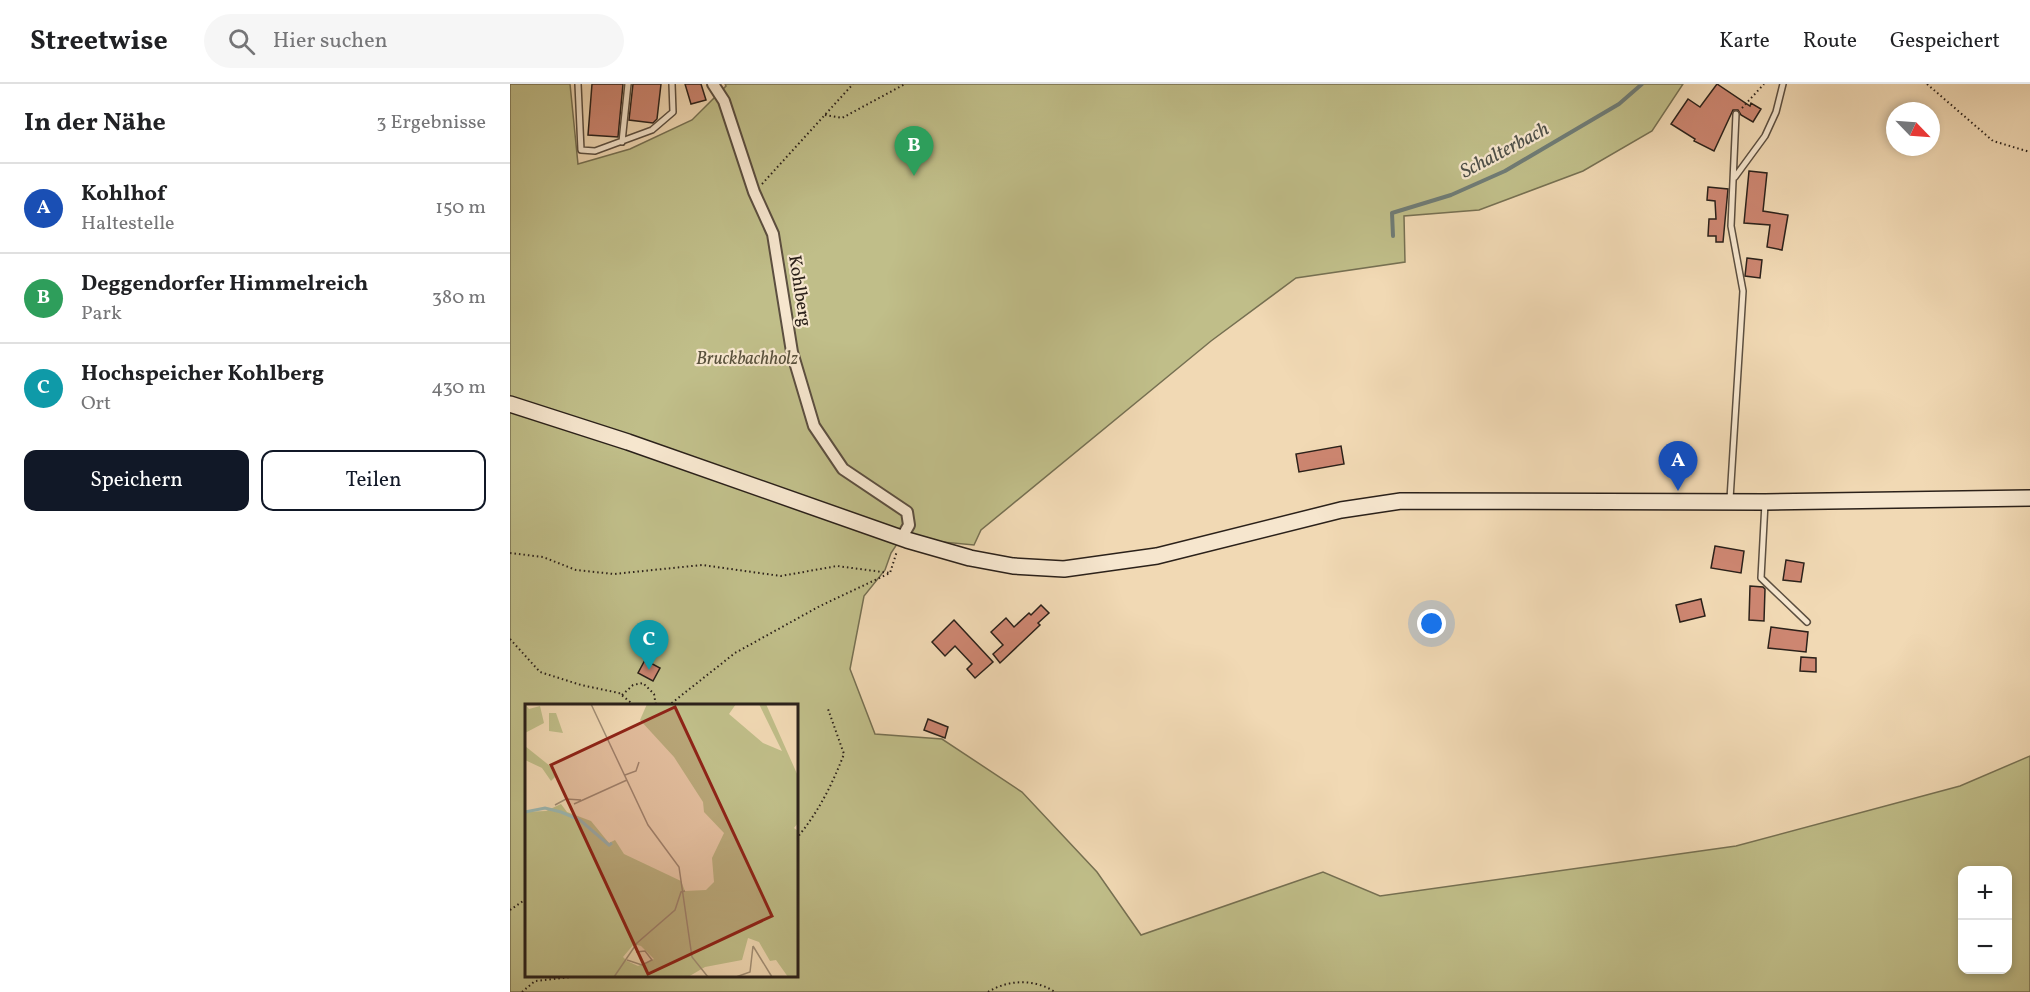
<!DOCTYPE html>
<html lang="de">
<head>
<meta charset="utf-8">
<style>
  :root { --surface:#fff; --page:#f6f6f6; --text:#202124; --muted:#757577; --line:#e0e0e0; --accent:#111827 }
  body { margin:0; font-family:Vollkorn,serif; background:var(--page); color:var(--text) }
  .controls { position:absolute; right:18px; bottom:18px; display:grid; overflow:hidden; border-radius:12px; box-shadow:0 3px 9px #0003 }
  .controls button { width:54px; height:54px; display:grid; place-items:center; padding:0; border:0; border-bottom:2px solid var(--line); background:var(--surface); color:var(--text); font:30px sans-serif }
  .compass { position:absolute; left:1376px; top:18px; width:54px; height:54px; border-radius:50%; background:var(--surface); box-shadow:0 3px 9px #0003; rotate:115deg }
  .you { position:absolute; left:922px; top:540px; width:21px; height:21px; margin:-15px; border:4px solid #fff; border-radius:50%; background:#1a73e8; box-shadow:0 0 0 9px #1a73e833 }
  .badge { display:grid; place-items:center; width:39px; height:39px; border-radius:50%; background:var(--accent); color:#fff; font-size:20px; font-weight:700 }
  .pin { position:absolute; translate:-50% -50px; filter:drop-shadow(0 2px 3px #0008) }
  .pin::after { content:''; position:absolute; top:32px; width:21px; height:18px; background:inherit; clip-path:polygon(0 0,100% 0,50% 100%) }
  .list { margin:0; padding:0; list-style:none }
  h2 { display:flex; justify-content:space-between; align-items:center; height:78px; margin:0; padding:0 24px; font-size:26px }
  h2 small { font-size:20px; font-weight:400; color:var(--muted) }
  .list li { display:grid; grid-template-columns:39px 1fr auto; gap:18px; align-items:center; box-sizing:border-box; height:90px; padding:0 24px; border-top:2px solid var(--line) }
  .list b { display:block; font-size:22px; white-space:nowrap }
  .list p { margin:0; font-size:20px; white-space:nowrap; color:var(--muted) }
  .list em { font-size:20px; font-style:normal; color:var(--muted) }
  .actions { display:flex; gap:12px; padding:18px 24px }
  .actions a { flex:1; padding:14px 0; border:2px solid var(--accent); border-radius:12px; text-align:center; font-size:21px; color:var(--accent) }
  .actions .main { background:var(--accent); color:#fff }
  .icon { flex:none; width:33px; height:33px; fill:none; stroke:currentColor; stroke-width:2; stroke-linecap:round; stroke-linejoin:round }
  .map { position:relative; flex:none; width:1520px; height:908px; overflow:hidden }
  header { display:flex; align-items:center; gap:36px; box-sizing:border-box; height:84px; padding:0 30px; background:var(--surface); border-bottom:2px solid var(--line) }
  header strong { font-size:28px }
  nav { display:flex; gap:33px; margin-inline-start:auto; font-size:21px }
  .search { width:420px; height:54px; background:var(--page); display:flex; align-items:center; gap:15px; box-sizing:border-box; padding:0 21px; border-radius:33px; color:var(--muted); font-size:22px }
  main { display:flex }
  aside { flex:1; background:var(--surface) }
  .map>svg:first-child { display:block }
</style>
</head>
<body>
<header>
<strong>Streetwise</strong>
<div class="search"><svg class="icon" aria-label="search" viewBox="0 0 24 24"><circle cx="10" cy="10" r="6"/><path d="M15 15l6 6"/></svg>Hier suchen</div>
<nav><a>Karte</a><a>Route</a><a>Gespeichert</a></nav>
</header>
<main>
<aside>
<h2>In der Nähe<small>3 Ergebnisse</small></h2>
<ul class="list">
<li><span class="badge" style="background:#1a4fb4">A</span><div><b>Kohlhof</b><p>Haltestelle</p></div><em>150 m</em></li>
<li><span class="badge" style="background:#2e9e5b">B</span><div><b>Deggendorfer Himmelreich</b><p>Park</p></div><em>380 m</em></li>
<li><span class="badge" style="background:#0f9aa8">C</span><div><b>Hochspeicher Kohlberg</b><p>Ort</p></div><em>430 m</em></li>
</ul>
<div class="actions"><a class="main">Speichern</a><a>Teilen</a></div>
</aside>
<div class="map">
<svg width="1520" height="908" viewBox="0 0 1520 908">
  <rect width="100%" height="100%" fill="#f1d9b4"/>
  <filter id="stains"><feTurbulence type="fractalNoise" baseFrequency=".00333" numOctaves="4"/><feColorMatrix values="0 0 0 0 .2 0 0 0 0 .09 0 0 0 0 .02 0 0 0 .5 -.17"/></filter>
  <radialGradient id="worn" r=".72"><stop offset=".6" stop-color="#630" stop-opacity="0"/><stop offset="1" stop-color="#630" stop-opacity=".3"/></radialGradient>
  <path fill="#c0be89" stroke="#767052" stroke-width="1.5" fill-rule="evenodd" d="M0,0H60L68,80L120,65L182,36L216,2L215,0H1173L1142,47L1073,87L969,126L894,132L895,178L786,194L701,257L471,446L464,461L391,454L381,469L375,486L354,512L340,585L365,650L432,655L512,708L587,788L631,851L813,788L870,812L1226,762L1450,702L1520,672V908H0ZM16,622H286V892H16ZM1452,786H1498V886H1452Z"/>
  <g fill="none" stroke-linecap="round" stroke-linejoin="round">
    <path stroke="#6f7c76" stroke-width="4" d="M883,152L882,129L941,111L995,87L1109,20L1132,0"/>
  </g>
  <path fill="#cd8671" stroke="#2b211a" stroke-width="1.5" d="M82,0H113L108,53L78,51Z
    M123,0H151L147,35L143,39L119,36Z
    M175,0H191L196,16L181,20Z
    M1207,0L1240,22L1241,19L1251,25L1243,38L1231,31L1228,26H1223L1204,67L1184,57L1185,55L1161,40L1178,15L1190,23Z
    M1239,87L1257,89L1253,127L1278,131L1272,166L1257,163L1260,141L1234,139Z
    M1198,103L1218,105L1213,158H1206V152H1198L1199,135H1206L1205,117L1197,116Z
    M1237,174L1252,176L1250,194L1235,192Z
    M831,362L834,380L789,388L786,370Z
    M1205,462L1234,467L1231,489L1201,484Z
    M1276,476L1294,479L1291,498L1273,496Z
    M1240,502L1253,503L1255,505L1254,537L1239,536Z
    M1191,515L1195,532L1170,538L1166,521Z
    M531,521L539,529L528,539L530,541L490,579L483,570L493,561L481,548L496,534L504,543L519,529L521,531Z
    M444,536L483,578L465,594L457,585L462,580L445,562L435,572L422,558Z
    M1261,543L1298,548L1296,568L1258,564Z
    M1291,573L1306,574V588L1290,587Z
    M135,576L150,584L143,597L128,589Z
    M418,635L438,643L435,654L414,646Z"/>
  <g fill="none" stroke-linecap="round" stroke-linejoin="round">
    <defs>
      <path id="lane" d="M68,0L71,66L85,67L142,46L163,28L162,0
        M112,58L118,0
        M1225,93L1255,52L1266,28L1273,0
        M1220,415L1233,207L1221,142L1226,30
        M1255,419L1251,494L1297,538"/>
      <path id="street" d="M203,0L214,17L244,108L263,150L282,268L304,342L333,385L397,428L399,441L391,455"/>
      <path id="secondary" d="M0,320L118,358L397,456L460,474L503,482L554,485L647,472L831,426L891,417L1255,418L1520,414"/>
    </defs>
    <use href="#lane" stroke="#5c4f40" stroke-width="8"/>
    <use href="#street" stroke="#5c4f40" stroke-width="14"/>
    <use href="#secondary" stroke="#2b211a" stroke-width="18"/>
    <path stroke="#2b211a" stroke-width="2" stroke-dasharray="1.5 3" stroke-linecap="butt" d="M1417,0L1483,57L1520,68
      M1232,24L1254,0
      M315,31L332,34L395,0
      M252,100L343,0
      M0,469L33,473L66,486L104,490L192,481L271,492L327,482L380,489
      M0,555L30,588L71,601L109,609L125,622
      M112,611L123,601L133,599L144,610L146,622
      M158,622L225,569L310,522L380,489L387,467
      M286,755C308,729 322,701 334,670L318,625
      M0,826L16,815
      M12,908L25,897L71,892
      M478,908C499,895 525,895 545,908"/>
    <use href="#lane" stroke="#f6e6ce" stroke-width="5"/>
    <use href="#street" stroke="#f6e6ce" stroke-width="10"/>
    <use href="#secondary" stroke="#f6e6ce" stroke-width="15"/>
  </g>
  <g text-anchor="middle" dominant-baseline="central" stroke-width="4.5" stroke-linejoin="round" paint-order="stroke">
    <g font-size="18" fill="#2b211a" stroke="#f6e6ce">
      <text transform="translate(289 207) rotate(81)">Kohlberg</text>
    </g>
    <g font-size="18" font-style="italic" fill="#58503b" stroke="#f6e6ce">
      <text x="237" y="275">Bruckbachholz</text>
    </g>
    <g font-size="20" font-style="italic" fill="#4d4f48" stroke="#f6e6ce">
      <text transform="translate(995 67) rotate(-28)">Schalterbach</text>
    </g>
  </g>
  <g transform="translate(15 620)">
    <rect width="273" height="273" fill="#f1d9b4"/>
    <path d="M0,0L4,5L15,2L19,19L0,29ZM122,0H211L204,10L238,39L257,47L234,0H241L273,72V119L269,124L273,127V273H263L251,256L245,257L234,238L223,234L217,256L180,263L163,273H0V108L21,107L36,100L42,108L66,117L84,139L90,136L99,150L156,177L160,187L181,186L189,178L187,154L199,129L179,108L178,98L149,53L115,16ZM109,240L116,242L129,255L113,262L102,257L98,253ZM24,9H31L38,29L24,27ZM0,42L25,62L30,73L26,77L17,64L0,56Z" fill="#c0be89" fill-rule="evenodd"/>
    <path fill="none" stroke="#9cb9b4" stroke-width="3" d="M0,108L20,104L36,108L55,116L84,141L87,139"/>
    <path fill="none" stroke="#a28f76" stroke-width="1.5" d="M66,0L123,121L154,163L167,253L183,273M100,71L111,67L114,58M49,100L102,76M30,101L41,95L56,96M228,242L247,273M102,256L117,261L127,256L120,247L111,248M89,273L112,239L150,206L156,188L160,187M211,273L225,268L228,242"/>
    <path fill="#8f2418" fill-opacity="0.15" stroke="#8f2418" stroke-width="3" d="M150,3L247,212L123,270L26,61Z"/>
    <rect width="273" height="273" fill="none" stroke="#2b211a" stroke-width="3"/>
  </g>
  <rect width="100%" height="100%" filter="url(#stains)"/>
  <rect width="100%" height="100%" fill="url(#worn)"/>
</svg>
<div class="controls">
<button>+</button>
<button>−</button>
</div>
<svg class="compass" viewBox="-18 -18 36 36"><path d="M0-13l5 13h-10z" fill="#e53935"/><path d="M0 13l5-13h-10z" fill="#757577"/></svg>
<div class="you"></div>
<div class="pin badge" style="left:1168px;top:407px;background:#1a4fb4">A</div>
<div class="pin badge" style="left:404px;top:92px;background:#2e9e5b">B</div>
<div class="pin badge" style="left:139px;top:586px;background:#0f9aa8">C</div>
</div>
</main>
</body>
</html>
